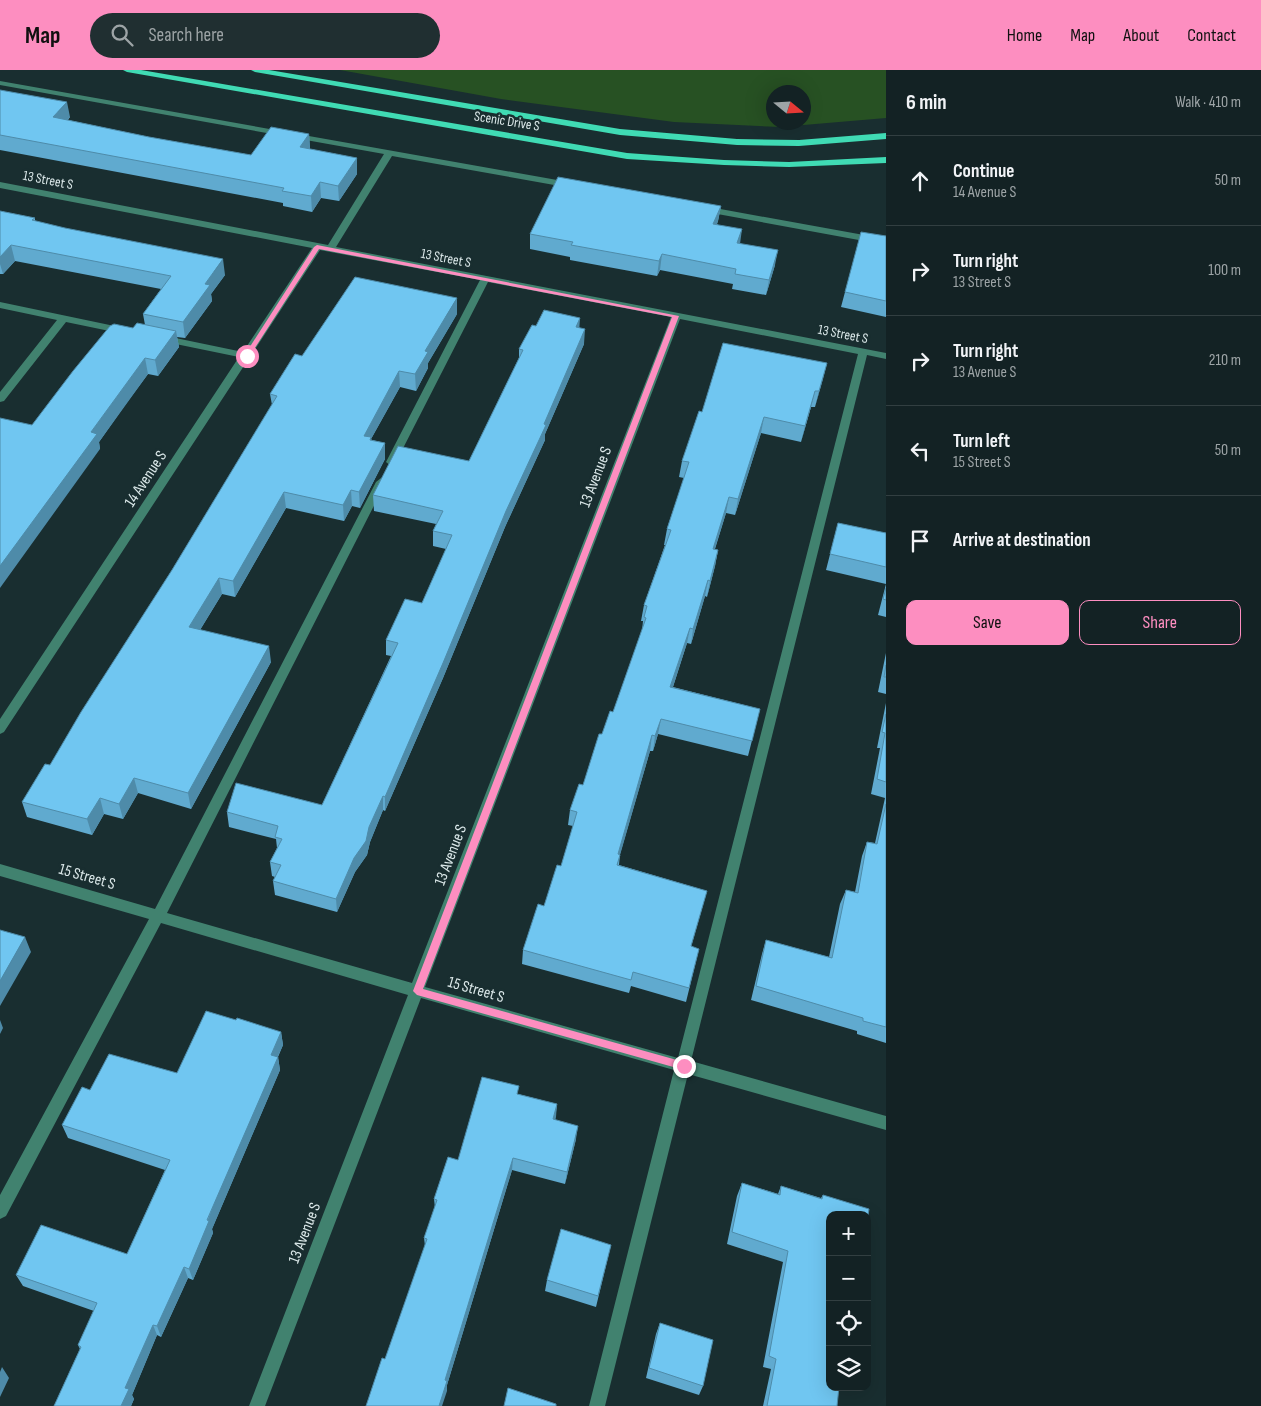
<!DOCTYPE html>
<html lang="en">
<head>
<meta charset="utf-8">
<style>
  :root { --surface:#132224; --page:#202f31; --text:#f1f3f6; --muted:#9da4a6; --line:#323f41; --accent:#fd8ec0 }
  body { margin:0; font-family:"Sofia Sans Condensed",sans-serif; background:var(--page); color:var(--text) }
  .controls { position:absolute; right:15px; bottom:15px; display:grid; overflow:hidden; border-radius:10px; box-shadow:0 5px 20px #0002 }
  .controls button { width:45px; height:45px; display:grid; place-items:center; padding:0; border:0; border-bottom:1px solid var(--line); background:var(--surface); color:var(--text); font:25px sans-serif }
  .compass { position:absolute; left:766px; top:15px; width:45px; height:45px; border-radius:50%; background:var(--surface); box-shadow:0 5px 20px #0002; rotate:108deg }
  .stop { position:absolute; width:15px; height:15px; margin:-11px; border:4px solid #fd8ec0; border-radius:50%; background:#fff }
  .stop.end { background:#fd8ec0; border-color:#fff; box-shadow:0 1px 5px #0008 }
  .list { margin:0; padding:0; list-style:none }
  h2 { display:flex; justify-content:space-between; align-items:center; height:65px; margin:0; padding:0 20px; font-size:21px }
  h2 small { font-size:16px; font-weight:400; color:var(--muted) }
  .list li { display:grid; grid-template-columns:32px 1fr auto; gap:15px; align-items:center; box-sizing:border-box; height:90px; padding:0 20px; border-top:1px solid var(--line) }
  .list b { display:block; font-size:19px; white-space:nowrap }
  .list p { margin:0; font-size:16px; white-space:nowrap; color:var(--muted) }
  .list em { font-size:16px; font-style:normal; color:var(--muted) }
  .actions { display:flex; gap:10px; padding:15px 20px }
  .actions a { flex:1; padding:11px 0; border:1px solid var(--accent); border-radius:10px; text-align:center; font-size:18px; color:var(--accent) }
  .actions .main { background:var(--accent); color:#111 }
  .icon { flex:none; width:28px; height:28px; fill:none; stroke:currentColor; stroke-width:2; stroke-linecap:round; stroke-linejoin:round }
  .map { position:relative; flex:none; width:886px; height:1336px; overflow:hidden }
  header { display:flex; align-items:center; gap:30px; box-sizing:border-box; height:70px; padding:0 25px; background:var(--accent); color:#111 }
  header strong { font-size:24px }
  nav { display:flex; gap:28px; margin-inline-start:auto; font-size:18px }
  .search { width:350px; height:45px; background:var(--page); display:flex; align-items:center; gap:12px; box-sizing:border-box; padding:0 18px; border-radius:28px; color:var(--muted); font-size:19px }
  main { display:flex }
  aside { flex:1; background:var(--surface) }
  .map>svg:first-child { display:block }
</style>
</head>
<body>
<header>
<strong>Map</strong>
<div class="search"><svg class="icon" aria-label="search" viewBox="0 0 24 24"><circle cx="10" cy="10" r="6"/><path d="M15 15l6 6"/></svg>Search here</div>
<nav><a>Home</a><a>Map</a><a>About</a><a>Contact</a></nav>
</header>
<main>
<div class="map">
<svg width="886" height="1336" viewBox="0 0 886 1336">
  <rect width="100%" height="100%" fill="#192e30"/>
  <path fill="#275123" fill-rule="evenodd" d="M340,0H886V48L780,57L674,52L501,29ZM774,22H804V52H774Z"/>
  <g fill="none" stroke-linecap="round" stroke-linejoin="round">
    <path fill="#41826f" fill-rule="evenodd" d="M0,11L574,113L575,115L571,118L392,86L336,177L886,283V289L867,285L691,991L886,1046V1060L688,1004L605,1336H589L674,1000L421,928L265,1336H249L408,925L161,853L6,1146L0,1149V1125L149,849L0,806V794L155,839L376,412L381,408L385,409L386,412L167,843L412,913L671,247L488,212L396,392L391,396L386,392L480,210L320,180L4,662L0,664V649L239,287L161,271L156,268L161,265L243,282L312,178L0,118V112L328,175L384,84L0,15ZM680,249L858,284L678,988L425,917Z
      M704,136L886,169V175L701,141V137Z
      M0,232L124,258L129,261L124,264L66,252L4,331L0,332V322L57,250L0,238Z"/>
    <path fill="#40dbb4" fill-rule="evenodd" d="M123,0H141L627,83L724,90L789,92L886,87V93L789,97L724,95L627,89L127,2Z
      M251,0H269L620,59L737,69L799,70L886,63V69L799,76L737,75L620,65L255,2Z"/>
  </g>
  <path fill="#60aacf" d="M0,20L70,47L68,50L149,67L251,85L309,64L310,79L357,88V104L339,131L321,128L312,142L283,136V133L0,80Z
    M721,136L718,151L717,154L740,173L775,195L766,225L732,219L733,214L660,200L657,206L570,190V187L530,179V164Z
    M0,141L35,148V151L225,205L211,224L212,231L185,268L177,267L179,277L158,306L148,304L125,335L99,372L100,379L32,355L133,258L145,255L143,244L161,219L15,191L3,204H0Z
    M886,166V247L841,237L845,222Z
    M457,244L428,293V298L416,321L400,317L371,369L372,370L385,373V389L360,438L352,436L344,451L286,438L235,527L222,524L200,560L271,592L191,739L138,723L123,749L104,744L92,765L27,747L22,732L50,695L172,500L272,335L270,324L302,286Z
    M536,256L579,258L584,274L545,364V370L505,457L443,608L385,741L383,740L370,772L367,785L355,802L337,842L275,825L273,811L275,807L272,806L270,792L277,778L276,769L229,757L227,742L322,735L391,586L386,585V570L422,533L446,479L433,476V461L436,454L374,441L373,425L469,391L519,288V279Z
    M827,293L815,337H811L801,372L761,363L735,445L726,443L715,479L718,480L715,496L707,527L705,526L691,574L687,573L673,617L760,639L748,686L658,664L653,681H650L620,784L619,795L707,821L691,877L699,879L686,932L631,916L629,923L522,894L523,880L544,836L561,796L573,756L568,755L570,740L583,715L602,664L613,642L642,561L643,551H641L644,535L665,475H664L667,459L684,408L679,407L682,391L702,342Z
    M838,453L886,463V547L878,545L886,514L826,500Z
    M886,583V624L878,622Z
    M886,633V973L857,964V961L751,930L762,884L766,870L829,887L840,834L846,820L855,822L862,786L867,772L875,773L885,728L871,724L880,678H877Z
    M236,950L281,962L283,975L278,987L280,1000L212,1159L213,1163L193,1210L188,1208L161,1267L157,1265L132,1325L134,1329L131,1336H54L80,1279L78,1275L94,1241L23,1216L16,1205L127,1184L165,1100L68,1068L62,1055L90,1020L177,1003Z
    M518,1024L557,1034L555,1050L576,1069L565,1114L512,1100L447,1315V1321L385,1289L425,1176L424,1168L435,1138L434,1129L458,1090Z
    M742,1113L778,1124L781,1116L821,1128L823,1125L830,1145L827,1311L837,1336H763L771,1299L763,1297L783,1192L727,1174L737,1126Z
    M611,1175L596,1237L545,1221L547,1210Z
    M660,1253L703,1316L699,1325L646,1308L656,1264Z"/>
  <path fill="#4e8ba9" d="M67,32L70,47L56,63L53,47Z
    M309,64L310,79L300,77Z
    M357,88V104L339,131L338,116Z
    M320,112L321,128L312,142L311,126Z
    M721,136L718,151L711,169L713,154Z
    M742,159L740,174L737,173Z
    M11,175L15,191L3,204L0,194V187Z
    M778,180L775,195L766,225L769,210Z
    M662,184L660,200L657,206L659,191Z
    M223,189L225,205L211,224L212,231L185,268L183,252L205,214Z
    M457,228V244L428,293V298L416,321L415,304L425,281Z
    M580,248L579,263L576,257Z
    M585,259L584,274L545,364V370L505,457L443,608L385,741V727L506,441Z
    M176,261L179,277L158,306L155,290Z
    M145,288L148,304L99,372L100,379L0,518V496L91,362Z
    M827,293L823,309L815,337L819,321Z
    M399,301L400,317L371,369L372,383L364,366Z
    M815,321L811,337L801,372L805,356Z
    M764,347L761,363L735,445L738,429Z
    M385,373V389L360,438L359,422Z
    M351,420L352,436L344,451L343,435Z
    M284,422L286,438L235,527L233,511Z
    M729,427L726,443L710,494L713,479Z
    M718,480L715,496L707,527L710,511Z
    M219,508L222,524L192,573L189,557Z
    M708,510L705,526L691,574L693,559Z
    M690,558L687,573L668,632L670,617Z
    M269,576L271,592L191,739L188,723Z
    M661,649L658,664L653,681L655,666Z
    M652,665L650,681L616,799L618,784Z
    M134,708L138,723L123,749L119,734Z
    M383,726V740L370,772L367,785L355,802L337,842L336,829L354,788L369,757Z
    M100,728L104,744L92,765L87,749Z
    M25,867L31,882L0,936V911Z
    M0,950L3,958L0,964Z
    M281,962L283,975L273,997L278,987L280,1000L212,1159L213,1163L193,1210L189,1199L271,985Z
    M557,1034L556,1047L552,1062L553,1049Z
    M578,1056L576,1069L565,1114L567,1102Z
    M513,1088L512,1100L447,1315V1321L442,1336H439L445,1310Z
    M184,1197L188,1208L161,1267L157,1256Z
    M153,1255L157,1265L132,1325L134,1329L131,1336H121L125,1318Z
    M2,1297L9,1308L0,1327V1302Z"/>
  <path fill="#70c6f1" stroke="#4e8ba9" d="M0,20L67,32L53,47L149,67L251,85L271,57L309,64L300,77L357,88L338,116L320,112L311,126L282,121L284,118L0,65Z
    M558,107L721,136L713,154L742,159L737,173L778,180L769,210L735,204L736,199L662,184L659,191L571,175L573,172L530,164Z
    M0,141L35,148L32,150L65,158L223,189L205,214L210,215L183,252L143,244L171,206L11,175L0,187Z
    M861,162L886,166V231L845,222Z
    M355,207L457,228L425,281L428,282L415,304L399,301L364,366L371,367L370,370L385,373L359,422L351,420L343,435L284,422L233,511L219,508L189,557L269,576L188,723L134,708L119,734L100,728L87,749L22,732L45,694L50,695L81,642L172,500L277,326L270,324L295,284L302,286Z
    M544,240L580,248L576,257L585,259L544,354L546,355L506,441L443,593L385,727L383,726L369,757L366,771L354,788L336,829L273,811L281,795L270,792L282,769L275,767L278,756L227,742L236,713L322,735L398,573L386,570L405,529L422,533L452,465L433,461L443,441L373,425L398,376L469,391L523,280L519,279L532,255L536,256Z
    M137,253L176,261L155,290L145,288L91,362L97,364L0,496V348L32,355L73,301L110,256L114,254L133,258Z
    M723,273L827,293L819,321H815L805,356L764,347L738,429L729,427L713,479L718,480L710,511L708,510L693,559L690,558L670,617L760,639L752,671L661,649L655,666L652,665L618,784L620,785L617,795L707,821L691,876L699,879L689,918L633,902L631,910L523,880L538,834L544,836L557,795L561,796L577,742L570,740L579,714L583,715L599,664H602L610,641L613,642L646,548L644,547L647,536L644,535L671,460L667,459L689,392L682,391L699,341L702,342Z
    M838,453L886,463V497L830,484Z
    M886,518V530L883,529Z
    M886,595V607H884Z
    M886,644V712L877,709L885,663L882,662Z
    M886,734V957L863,951V948L756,916L766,870L832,888L846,820L858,823L867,772L877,774Z
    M0,860L25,867L0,911Z
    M206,941L236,950L237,948L281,962L271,985L278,987L207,1150L209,1151L189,1199L184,1197L157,1256L153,1255L125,1318L129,1319L121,1336H54L81,1277L78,1275L97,1233L16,1205L41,1155L127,1184L170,1090L62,1055L82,1017L90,1020L109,984L177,1003Z
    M482,1007L519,1016L517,1024L557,1034L553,1049L578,1056L567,1102L513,1088L445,1310L447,1311L439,1336H366L382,1288L385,1289L427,1169L424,1168L437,1130L434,1129L448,1087L458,1090Z
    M742,1113L780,1125L781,1116L822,1129L823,1125L869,1139L867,1152V1145H830V1292L827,1311L830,1312V1317H839L837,1336H767L776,1289L769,1286L788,1181L732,1162Z
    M561,1159L611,1175L598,1226L547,1210Z
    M660,1253L713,1270L703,1316L649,1298Z
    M508,1318L556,1334V1336H504Z"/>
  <path fill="#fd8ec0" d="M317,175L679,246L423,919L684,992L687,993V999L684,1000L417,925L413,921L672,247L319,179L249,287H245L244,286L314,177Z"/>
  <g text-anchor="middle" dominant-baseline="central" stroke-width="5" stroke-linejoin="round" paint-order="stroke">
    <g font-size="14" fill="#dbe8e9" stroke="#192e30">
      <text transform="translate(507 51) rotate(9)">Scenic Drive S</text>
      <text transform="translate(48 110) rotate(11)">13 Street S</text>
      <text transform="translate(446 188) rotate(11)">13 Street S</text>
      <text transform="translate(843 264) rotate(11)">13 Street S</text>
    </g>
    <g font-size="16" fill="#dbe8e9" stroke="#192e30">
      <text transform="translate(596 407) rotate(-69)">13 Avenue S</text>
      <text transform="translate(146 409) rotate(-57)">14 Avenue S</text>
      <text transform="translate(451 785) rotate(-69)">13 Avenue S</text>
      <text transform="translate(87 807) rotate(16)">15 Street S</text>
      <text transform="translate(476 920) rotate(16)">15 Street S</text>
      <text transform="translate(305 1163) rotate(-69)">13 Avenue S</text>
    </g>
  </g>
</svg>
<div class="controls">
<button>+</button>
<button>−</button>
<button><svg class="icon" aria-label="locate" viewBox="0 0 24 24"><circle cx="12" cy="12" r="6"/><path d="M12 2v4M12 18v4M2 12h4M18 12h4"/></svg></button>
<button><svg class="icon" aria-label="layers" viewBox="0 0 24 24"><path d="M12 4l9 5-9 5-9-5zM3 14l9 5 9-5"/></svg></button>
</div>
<svg class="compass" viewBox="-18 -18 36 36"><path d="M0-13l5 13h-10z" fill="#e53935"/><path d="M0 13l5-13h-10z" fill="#9da4a6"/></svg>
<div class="stop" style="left:247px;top:286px"></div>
<div class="stop end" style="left:684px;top:996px"></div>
</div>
<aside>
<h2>6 min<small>Walk · 410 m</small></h2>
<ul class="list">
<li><svg class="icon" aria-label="ahead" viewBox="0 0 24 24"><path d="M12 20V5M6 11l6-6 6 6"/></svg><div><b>Continue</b><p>14 Avenue S</p></div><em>50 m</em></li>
<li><svg class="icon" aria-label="right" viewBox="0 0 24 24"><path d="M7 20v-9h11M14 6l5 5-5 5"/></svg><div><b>Turn right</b><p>13 Street S</p></div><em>100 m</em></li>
<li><svg class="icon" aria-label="right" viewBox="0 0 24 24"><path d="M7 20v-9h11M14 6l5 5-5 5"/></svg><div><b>Turn right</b><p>13 Avenue S</p></div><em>210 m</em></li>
<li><svg class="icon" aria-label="left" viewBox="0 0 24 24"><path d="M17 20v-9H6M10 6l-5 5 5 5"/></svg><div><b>Turn left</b><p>15 Street S</p></div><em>50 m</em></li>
<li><svg class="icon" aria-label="arrive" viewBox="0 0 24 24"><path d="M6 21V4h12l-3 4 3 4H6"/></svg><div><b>Arrive at destination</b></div></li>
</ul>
<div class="actions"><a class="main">Save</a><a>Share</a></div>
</aside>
</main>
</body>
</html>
